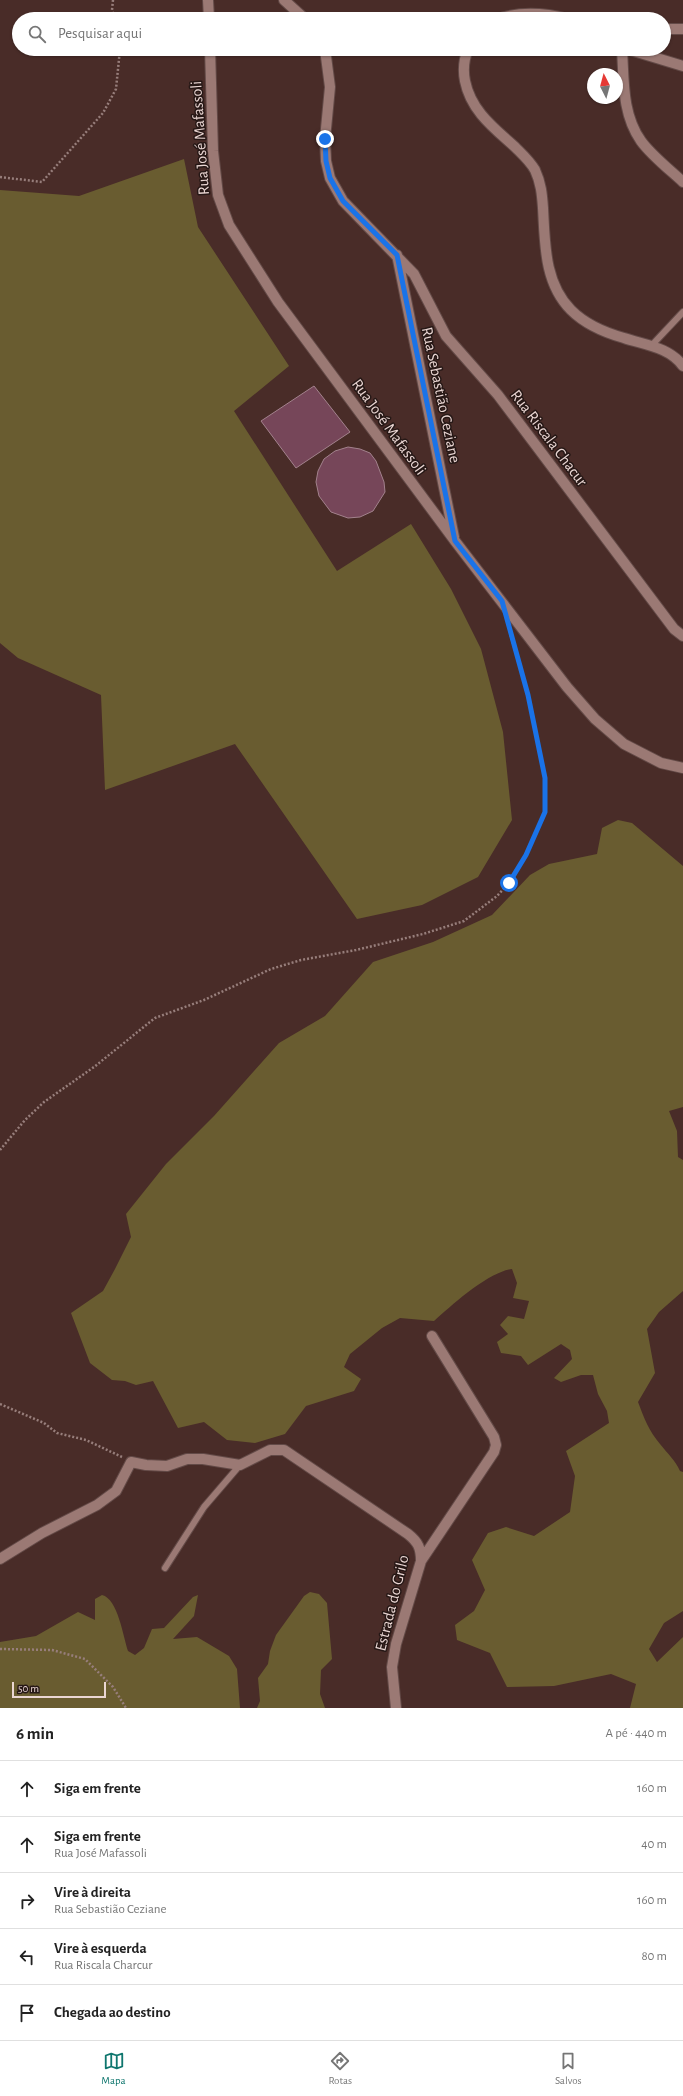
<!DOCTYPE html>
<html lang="pt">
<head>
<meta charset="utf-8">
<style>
  :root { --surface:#fff; --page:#f6f6f6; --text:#222; --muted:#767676; --line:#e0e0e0; --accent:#0f766e }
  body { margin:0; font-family:"Alegreya Sans",sans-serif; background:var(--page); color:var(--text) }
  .compass { position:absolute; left:587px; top:68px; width:36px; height:36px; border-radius:50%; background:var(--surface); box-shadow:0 1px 3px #0004; rotate:354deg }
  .scale { position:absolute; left:12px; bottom:10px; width:94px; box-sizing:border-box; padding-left:4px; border:2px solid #ead6d3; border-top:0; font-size:11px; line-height:14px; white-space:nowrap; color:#ead6d3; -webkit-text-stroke:3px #261816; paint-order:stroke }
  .stop { position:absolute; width:12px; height:12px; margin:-9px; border:3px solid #1a73e8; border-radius:50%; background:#fff }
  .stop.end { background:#1a73e8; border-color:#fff; box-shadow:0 1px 4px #0008 }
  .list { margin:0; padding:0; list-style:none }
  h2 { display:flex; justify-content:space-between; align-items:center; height:52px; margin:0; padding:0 16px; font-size:17px }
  h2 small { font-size:13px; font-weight:400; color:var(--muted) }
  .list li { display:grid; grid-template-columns:26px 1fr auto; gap:12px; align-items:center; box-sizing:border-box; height:56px; padding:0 16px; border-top:1px solid var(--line) }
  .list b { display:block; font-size:15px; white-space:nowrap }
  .list p { margin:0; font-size:13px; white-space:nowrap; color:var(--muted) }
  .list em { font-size:13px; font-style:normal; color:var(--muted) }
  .icon { flex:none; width:22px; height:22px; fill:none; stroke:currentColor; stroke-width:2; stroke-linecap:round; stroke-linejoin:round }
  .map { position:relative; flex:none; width:683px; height:1708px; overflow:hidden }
  .search { position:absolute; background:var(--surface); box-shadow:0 1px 3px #0004; left:12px; right:12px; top:12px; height:44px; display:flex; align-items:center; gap:10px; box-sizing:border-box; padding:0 14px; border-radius:22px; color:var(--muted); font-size:15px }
  .sheet { height:332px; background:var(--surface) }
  nav { display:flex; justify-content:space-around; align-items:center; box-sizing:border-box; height:56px; border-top:1px solid var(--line); background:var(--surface); font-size:11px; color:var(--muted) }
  nav a { display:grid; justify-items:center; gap:2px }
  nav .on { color:var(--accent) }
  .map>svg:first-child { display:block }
</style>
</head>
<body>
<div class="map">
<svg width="683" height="1708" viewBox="0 0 683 1708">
  <rect width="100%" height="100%" fill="#492c28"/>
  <path fill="#695c30" d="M184,159L198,227L289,366L234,411L337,571L411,524L451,589L481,649L503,732L512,820L478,877L422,905L357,919L235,744L105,790L101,695L18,658L0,643V190L79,196Z
    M618,820L632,823L683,866V1107L669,1111L677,1131L678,1157L683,1160V1291L659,1312L647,1329L655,1373L638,1402C644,1418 649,1431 660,1444C668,1454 675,1460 680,1471L683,1472V1611L664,1623L649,1649L657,1662L683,1637V1708H630L636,1684L611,1674L554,1686L507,1687L490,1653L457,1640L455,1625L474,1611L485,1590L472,1560L488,1533L506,1527L534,1536L570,1512L575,1476L566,1451L609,1423L607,1411L598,1394L593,1375H581L561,1382L554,1378L572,1359L570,1350L561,1344L528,1365L521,1356L501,1353L497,1342L508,1334L500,1325L508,1316L524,1319L529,1301L513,1298L517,1283L512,1269C488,1272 452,1305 434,1321L400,1318L382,1328L350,1354L344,1367L361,1379L354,1391L306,1406L285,1434L255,1443L227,1440L204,1422L178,1428L153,1381L136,1385L125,1381L112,1380L90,1363L71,1313L103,1291L115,1269L131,1237L126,1214L166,1164L214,1116L279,1043L325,1016L373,962L433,942L492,915L530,875L549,864L597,854L602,828Z
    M310,1592L319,1594L327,1603L332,1659L321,1670L320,1694L325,1708H257L260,1701L258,1678L268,1664L270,1651L276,1635L304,1596Z
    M102,1595C118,1599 123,1636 128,1651L135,1655L144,1648L152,1629L164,1628L193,1597L198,1595L194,1616L173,1639L197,1637L229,1656L237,1669L240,1708H0V1642L36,1636L78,1612L95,1620V1599Z"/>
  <path fill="#764659" stroke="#a3828d" d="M314,386L350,432L296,468L261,421Z
    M348,447L360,449L370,453L376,461L384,482L385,492L373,511L360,517L348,518L331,512L319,496L316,482L318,471L324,459L335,451Z"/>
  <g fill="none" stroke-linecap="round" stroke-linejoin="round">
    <defs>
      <path id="service" d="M652,345L683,312
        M165,1568L204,1507L240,1465"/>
      <path id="minor" d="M208,0L209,19
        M284,0L305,19
        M498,19C521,11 545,13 568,19
        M664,29H683
        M210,49L213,151L218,195L229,225L278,302L455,541L567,687L595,719L624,744L661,763L683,768
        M325,49L330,87L325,139L326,161L330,178L343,201L414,274L446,336L498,395L674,629L683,636
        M468,49C464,59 463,71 465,81C471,111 494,128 515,147C522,154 530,161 535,170C541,183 542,194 543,208C545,243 544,283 571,310C585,324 606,333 624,338C645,345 669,347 683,366
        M622,49C624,81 622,114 641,141C651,155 670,170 683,182
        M627,49L683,66
        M397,255L454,537
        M0,1559L42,1533L97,1505L116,1491L131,1462L146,1465L167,1466L187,1459H203L240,1465L270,1450H284L408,1534C418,1542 421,1548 421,1561L396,1644L392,1667L396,1708
        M421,1561L494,1452L496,1445L494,1437L432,1336"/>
    </defs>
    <use href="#service" stroke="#634a47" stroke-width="8"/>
    <use href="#minor" stroke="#634a47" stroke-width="12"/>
    <path stroke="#977e7b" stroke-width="2.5" stroke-dasharray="2 2" stroke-linecap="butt" d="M113,0L112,10L115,19
      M0,177L42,182L103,113L116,89L120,49
      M0,1150L25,1120L44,1102L94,1067L155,1018L204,1000L271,969L301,960L356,950L423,934L464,921L497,896L509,883L526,855L545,812V778L528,695L510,633
      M0,1404L44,1423L57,1433L86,1440L122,1457
      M0,1649L52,1650L85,1659L113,1687L126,1708"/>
    <use href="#service" stroke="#9b7974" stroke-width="6"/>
    <use href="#minor" stroke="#9b7974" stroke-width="10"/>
  </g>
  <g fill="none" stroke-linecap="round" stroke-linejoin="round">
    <path stroke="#1a73e8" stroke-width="5" d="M325,139L326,161L330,178L343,201L397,255L455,541L502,601L528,695L545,778V812L526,855L509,883"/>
  </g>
  <g text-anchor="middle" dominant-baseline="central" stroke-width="3" stroke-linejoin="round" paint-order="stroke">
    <g font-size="16" fill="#ead6d3" stroke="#261816">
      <text transform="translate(200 138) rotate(-94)">Rua José Mafassoli</text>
      <text transform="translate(441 395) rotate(78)">Rua Sebastião Ceziane</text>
      <text transform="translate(389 427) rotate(54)">Rua José Mafassoli</text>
      <text transform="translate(549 438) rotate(53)">Rua Riscala Chacur</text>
      <text transform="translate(392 1603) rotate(-76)">Estrada do Grilo</text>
    </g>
  </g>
</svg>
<svg class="compass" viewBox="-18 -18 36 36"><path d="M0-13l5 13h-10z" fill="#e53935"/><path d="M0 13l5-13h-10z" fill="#767676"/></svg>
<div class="scale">50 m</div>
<div class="stop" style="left:509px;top:883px"></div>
<div class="stop end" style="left:325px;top:139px"></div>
<div class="search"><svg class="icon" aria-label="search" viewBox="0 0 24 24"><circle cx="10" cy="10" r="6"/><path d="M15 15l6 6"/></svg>Pesquisar aqui</div>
</div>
<section class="sheet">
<h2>6 min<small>A pé · 440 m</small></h2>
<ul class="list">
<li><svg class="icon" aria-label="ahead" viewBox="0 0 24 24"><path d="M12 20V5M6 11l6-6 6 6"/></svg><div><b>Siga em frente</b></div><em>160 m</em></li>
<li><svg class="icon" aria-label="ahead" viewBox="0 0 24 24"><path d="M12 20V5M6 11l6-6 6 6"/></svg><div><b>Siga em frente</b><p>Rua José Mafassoli</p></div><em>40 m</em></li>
<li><svg class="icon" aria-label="right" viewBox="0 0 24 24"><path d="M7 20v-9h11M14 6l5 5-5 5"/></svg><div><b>Vire à direita</b><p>Rua Sebastião Ceziane</p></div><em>160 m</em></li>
<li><svg class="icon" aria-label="left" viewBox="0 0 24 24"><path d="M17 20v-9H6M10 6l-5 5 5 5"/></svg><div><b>Vire à esquerda</b><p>Rua Riscala Charcur</p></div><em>80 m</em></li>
<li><svg class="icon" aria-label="arrive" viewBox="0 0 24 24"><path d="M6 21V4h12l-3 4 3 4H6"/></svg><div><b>Chegada ao destino</b></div></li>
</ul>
</section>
<nav>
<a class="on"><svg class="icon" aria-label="map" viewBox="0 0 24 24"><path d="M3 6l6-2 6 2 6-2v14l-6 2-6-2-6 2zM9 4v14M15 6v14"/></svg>Mapa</a>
<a><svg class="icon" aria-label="directions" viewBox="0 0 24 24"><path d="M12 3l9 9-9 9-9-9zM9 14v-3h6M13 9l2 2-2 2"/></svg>Rotas</a>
<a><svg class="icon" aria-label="saved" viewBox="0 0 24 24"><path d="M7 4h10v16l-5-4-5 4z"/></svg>Salvos</a>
</nav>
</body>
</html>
